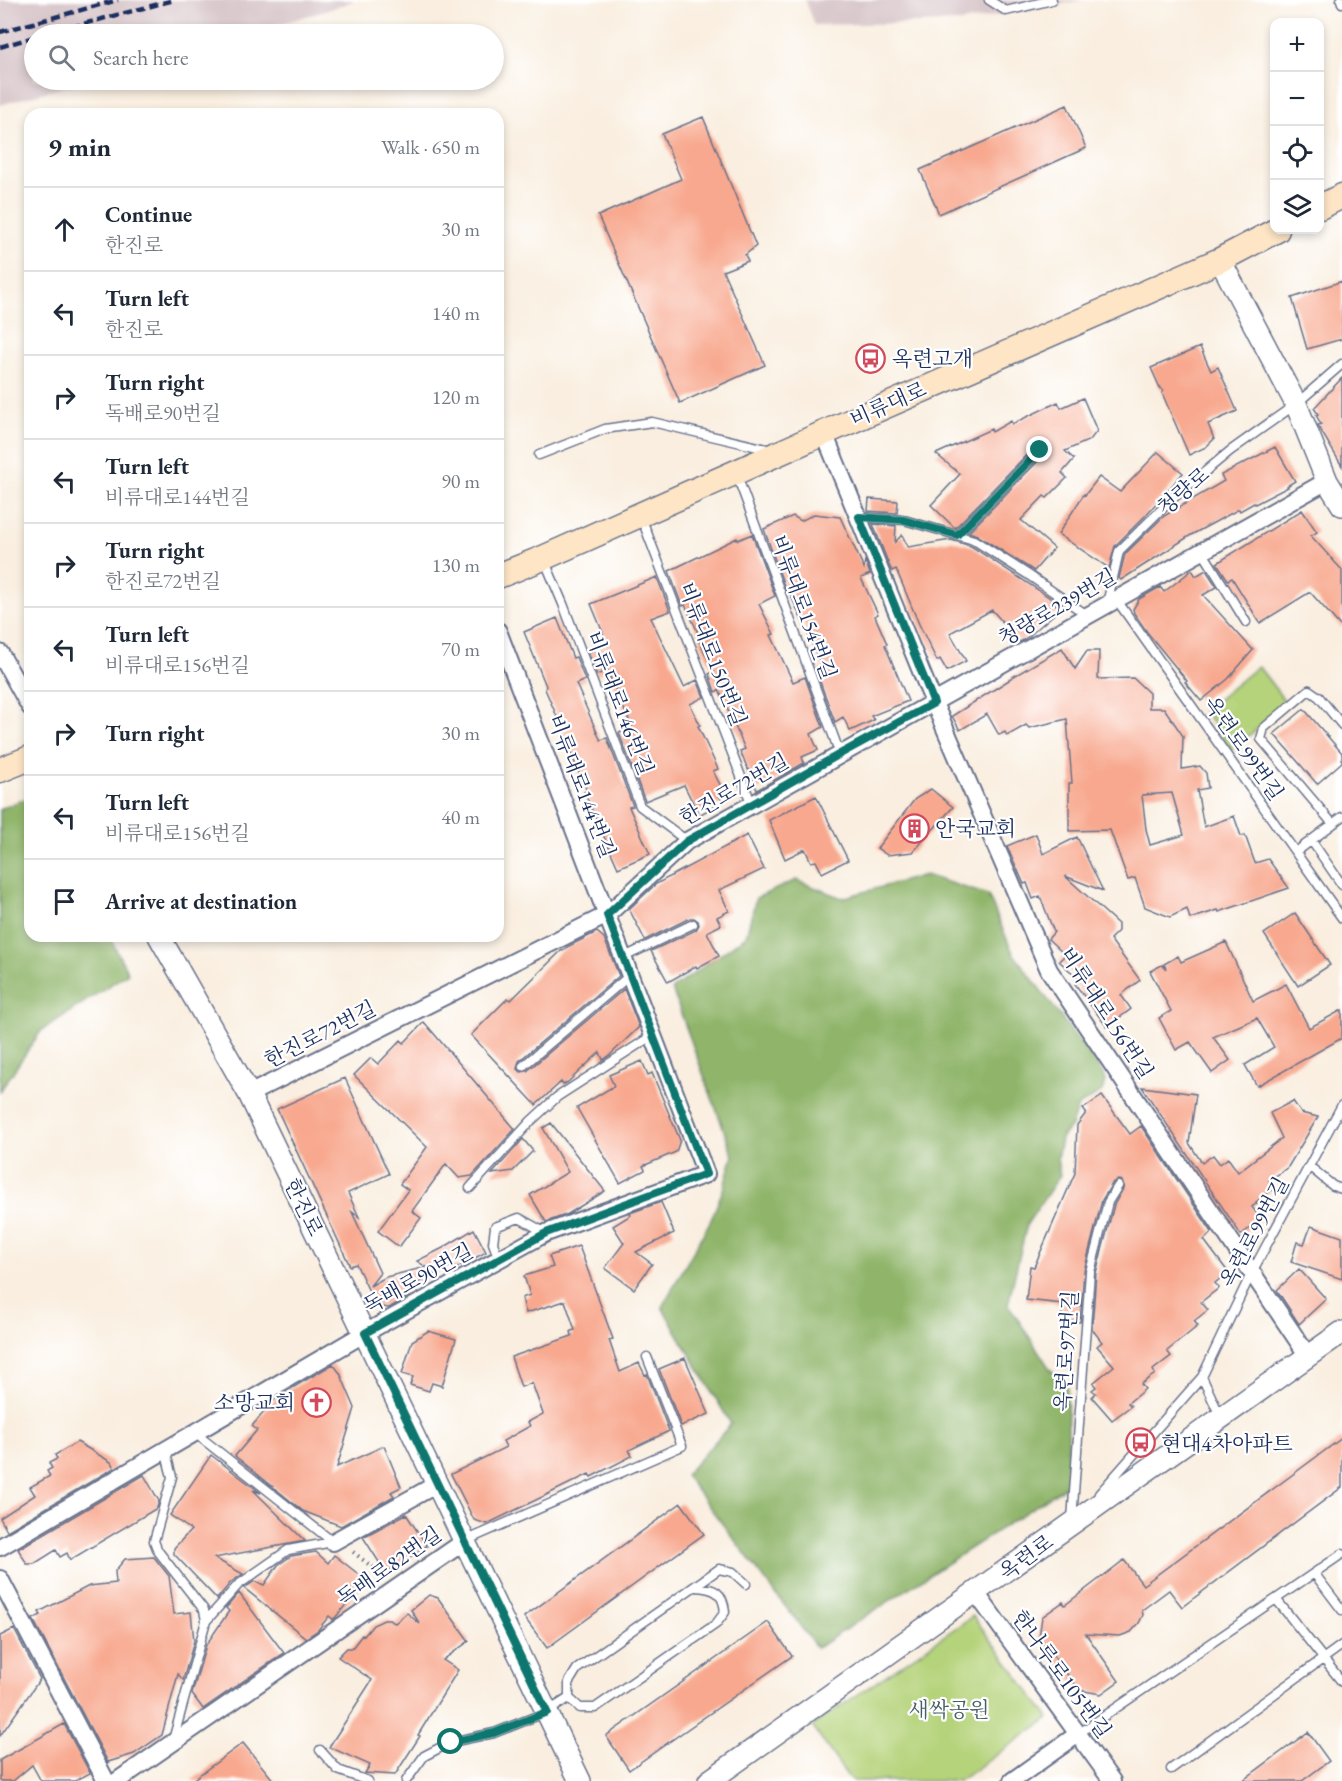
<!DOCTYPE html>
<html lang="en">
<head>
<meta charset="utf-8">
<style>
  :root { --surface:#fff; --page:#f2f2f3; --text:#1f2937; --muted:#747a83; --line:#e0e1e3 }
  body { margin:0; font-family:"EB Garamond","Noto Serif KR",serif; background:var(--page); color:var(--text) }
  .controls { position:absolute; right:18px; top:18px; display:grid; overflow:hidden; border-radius:12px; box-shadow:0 3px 9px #0003 }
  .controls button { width:54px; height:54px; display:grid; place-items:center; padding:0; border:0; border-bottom:2px solid var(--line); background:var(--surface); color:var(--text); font:30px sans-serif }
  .stop { position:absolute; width:18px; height:18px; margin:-14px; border:4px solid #0f766e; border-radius:50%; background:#fff }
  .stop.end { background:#0f766e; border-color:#fff; box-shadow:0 2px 6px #0008 }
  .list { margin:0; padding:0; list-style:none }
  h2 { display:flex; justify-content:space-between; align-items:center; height:78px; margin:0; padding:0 24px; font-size:26px }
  h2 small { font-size:20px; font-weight:400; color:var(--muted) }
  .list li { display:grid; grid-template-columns:39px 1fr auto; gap:18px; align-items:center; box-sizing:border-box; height:84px; padding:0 24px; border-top:2px solid var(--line) }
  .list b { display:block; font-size:22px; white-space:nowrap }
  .list p { margin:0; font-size:20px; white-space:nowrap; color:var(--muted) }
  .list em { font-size:20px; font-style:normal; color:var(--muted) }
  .icon { flex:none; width:33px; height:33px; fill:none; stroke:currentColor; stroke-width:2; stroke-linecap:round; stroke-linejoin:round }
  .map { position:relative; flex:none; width:1342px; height:1781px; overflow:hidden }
  .search { position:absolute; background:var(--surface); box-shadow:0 3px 9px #0003; left:24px; top:24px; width:480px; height:66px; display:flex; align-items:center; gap:15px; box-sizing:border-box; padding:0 21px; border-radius:33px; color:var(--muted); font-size:22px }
  .panel { position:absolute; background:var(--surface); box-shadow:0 3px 9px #0003; left:24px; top:108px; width:480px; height:834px; border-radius:18px }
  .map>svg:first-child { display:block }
</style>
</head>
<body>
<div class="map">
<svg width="1342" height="1781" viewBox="0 0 1342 1781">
  <rect width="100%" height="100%" fill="#fff"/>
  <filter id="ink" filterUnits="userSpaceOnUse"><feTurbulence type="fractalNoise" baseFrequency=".0167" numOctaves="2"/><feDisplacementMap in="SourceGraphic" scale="12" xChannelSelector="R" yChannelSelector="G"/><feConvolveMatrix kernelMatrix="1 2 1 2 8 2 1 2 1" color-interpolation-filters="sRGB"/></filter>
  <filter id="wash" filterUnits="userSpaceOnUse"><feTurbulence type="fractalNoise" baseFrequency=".008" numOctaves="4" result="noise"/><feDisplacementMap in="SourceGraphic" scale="24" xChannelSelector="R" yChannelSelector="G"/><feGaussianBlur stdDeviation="1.35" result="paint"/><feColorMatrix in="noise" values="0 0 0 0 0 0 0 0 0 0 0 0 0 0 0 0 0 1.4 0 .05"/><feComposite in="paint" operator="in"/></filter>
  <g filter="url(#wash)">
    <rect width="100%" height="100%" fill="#f9eedf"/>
    <path fill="#d2bec2" d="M0,0H355L325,11L243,34H34V80H88L0,105Z
      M805,0H1083L961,22L814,25Z"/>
    <path fill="#b5d37a" stroke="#68816c" stroke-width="1.5" d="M1258,666L1287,704L1232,750L1204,711Z
      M973,1616L1049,1718L959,1781H851L812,1726Z"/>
    <path fill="#90b56a" stroke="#567264" stroke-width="1.5" d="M30,797V936H109L128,973L41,1031L0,1091V809Z
      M925,875L988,895L1013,953L1102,1072L1105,1081L1102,1092L1078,1106L1071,1126L1061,1138L1057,1159L1060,1175L1027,1224L1008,1304L1050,1369L1067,1386L1069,1484L817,1648L685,1475L731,1424L662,1307L711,1220L724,1187L733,1155L672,989L746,936L756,898L796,880L842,898Z"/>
    <g id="blocks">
      <path fill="#f8a88e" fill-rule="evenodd" d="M1067,105L1086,148L939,214L920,170Z
        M703,117L756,246L745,255L748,261L723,271L765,365L680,403L598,216L681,179L662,134Z
        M1342,281V339L1307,349L1292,298Z
        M1200,347L1211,371L1218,367L1237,411L1208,424L1214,439L1206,447L1189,455L1162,393L1164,391L1160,388L1151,368Z
        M1342,378V466L1321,431L1318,425L1321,424L1316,415L1318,414L1314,408Z
        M1083,398L1097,431L1090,440L1065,451L1074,459L1062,473L1067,478L1047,498L1044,496L1021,520L1054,548L1034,571L977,535L969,532L1045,454L1046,449L1044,445L1039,444L1035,446L955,528L931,505L960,474L936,454L991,429L992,432L1011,421L1012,424L1058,402L1061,408Z
        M1275,447L1295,481L1287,486L1288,487L1255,504L1254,503L1240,511L1239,509L1191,535L1121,580L1119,578L1125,554L1164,516L1224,481L1221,475Z
        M1158,452L1183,473L1145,516L1115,546L1109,568L1058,534L1084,494L1085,495L1099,477L1120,492Z
        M869,499L898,501L897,513L868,511Z
        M1302,510L1317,532L1311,536L1342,570V628L1310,592L1260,623L1232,578L1228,580L1217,563Z
        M814,514L840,517L864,568L865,560L870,574L861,578L878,614L875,616L887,644L885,645L908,701L871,716L874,720L850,731L843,717L835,722L816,671L823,668L788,589L786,591L764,529L793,516L801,521Z
        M873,524L896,526L895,542L902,535L908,547L951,540L971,546L1049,597L1060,609L1029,636L1020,642L992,610L950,633L966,661L947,671L940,659L937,661L919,624L896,569L892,571L889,565Z
        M752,534L775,596L759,604L774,634L771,635L793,682L805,677L823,727L811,734L818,750L802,757L804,763L757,790L740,751L745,749L719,690L715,692L709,674L714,672L699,640L701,639L685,605L682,606L669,571L737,538L738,540Z
        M1192,570L1196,576L1206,570L1217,587L1203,595L1253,650L1228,679L1201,701L1185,682L1187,681L1147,632L1134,613L1133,609L1139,599L1160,587L1164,592Z
        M657,577L670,611L651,618L684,687L697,680L704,697L690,704L700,725L698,726L718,769L713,771L725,794L720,797L723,802L699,815L684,785L645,801L619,733L632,727L607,670L597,675L588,652L608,645L591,604Z
        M557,618L573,658L576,657L585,680L576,684L599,737L601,740L607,738L633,806L629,807L650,854L618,868L584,792L587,791L569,749H571L545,689L546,686L524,632Z
        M1062,648L1075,669L1087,651H1099L1098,679L1133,678L1149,693V708H1164L1183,736L1182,769L1200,766L1206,773L1208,788L1197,790L1204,827L1234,816L1241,836L1245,835L1255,863L1268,859L1289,888L1219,912L1218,910L1190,919L1187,909L1170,917L1145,907L1135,878L1128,880L1110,830L1069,831V783H1072L1067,719L1029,728L1026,725L1007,736L1005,732L999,735L987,714L960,730L952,716L1009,680V679ZM1172,793L1184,835L1150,845L1146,829L1142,795Z
        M1304,709L1342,753V762L1317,784L1274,734Z
        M931,789L953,807L913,852L887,855L877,848L915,799Z
        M816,796L848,860L822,873L816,861L811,862L805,849L785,859L769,820Z
        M1036,834L1043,854L1077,837L1103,891L1065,876L1118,924V931L1110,939L1140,980L1121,995L1131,1009L1107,1027L1075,984L1080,980L1059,961L1065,955L1048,939L1054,932L1040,896L1033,899L1027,883L1024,884L1007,846Z
        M747,835L764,869L719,890L729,911L717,917L721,925L707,932L719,956L697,968L696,966L668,982L651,951L696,930L699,925L698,921L694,918H690L645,940L629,909L656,884Z
        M1295,913L1330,965L1298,986L1264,934Z
        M597,932L604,938L619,976L519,1061L517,1068L521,1072L527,1071L624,989L639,1027L610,1055L603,1060L600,1052L568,1082L563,1085L561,1082L536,1105L471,1035L508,998L511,1000L562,950L563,951L567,947Z
        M1226,942L1253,1001L1286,984L1309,1028L1342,1010V1038L1257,1086L1245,1065L1274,1047L1257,1018L1213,1037L1230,1060L1212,1073L1190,1042L1176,1050L1159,1018L1171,1011L1150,971L1162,965L1166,969L1164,964L1178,956L1181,962Z
        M424,1022L515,1129L472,1176L459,1178L446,1164L412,1211L421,1218L399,1247L378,1231L408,1190L400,1184L427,1147L354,1075L371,1058L378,1064L401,1040L404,1043Z
        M642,1061L648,1075L652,1073L680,1140L676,1152L643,1166L645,1170L620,1183L577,1108L614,1086L609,1075Z
        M345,1078L389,1174L348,1193L359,1217L352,1212L380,1273L370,1286L386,1277L426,1267L417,1261L443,1248L474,1229L486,1252L455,1269L453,1264L406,1290L408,1297L389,1308L376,1306L356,1264L350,1266L277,1109Z
        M1142,1087L1196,1094L1189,1143L1202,1163L1213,1155L1220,1164L1228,1158L1238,1172L1282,1138L1270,1113L1293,1101L1301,1113L1318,1117L1288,1167L1269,1181L1274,1188L1256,1202L1257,1203L1252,1207L1261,1219L1241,1235Z
        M1102,1096L1130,1134L1141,1126L1212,1232L1204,1240L1228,1272L1215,1283L1219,1288L1201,1302L1208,1310L1194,1321L1198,1326L1167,1351L1171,1356L1153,1370L1155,1374L1141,1384L1145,1389L1128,1403L1131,1406L1112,1420L1092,1397L1096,1393L1092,1390L1096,1387L1093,1383L1114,1366L1097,1346L1102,1342L1092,1329L1096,1273L1114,1205L1124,1187L1122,1181L1118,1180L1113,1182L1102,1200L1084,1271L1080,1322L1061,1321L1063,1304L1026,1300L1030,1266L1034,1267L1075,1173L1077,1125L1086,1113L1083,1109Z
        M551,1123L605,1191L568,1214L546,1222L530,1195L568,1172L543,1128Z
        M523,1139L533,1151L513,1171L492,1174Z
        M661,1202L674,1233L636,1252L652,1264L634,1289L605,1268L624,1243L613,1226L631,1215L630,1213Z
        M1311,1226L1342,1237V1279L1291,1262L1297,1242L1304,1244Z
        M579,1246L613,1339L609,1340L620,1372L639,1363L645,1375L647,1374L669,1431L629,1450L632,1456L591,1477L589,1474L487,1524L474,1520L451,1474L506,1447L503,1441L530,1426L528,1422L543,1414L532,1383L521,1387L511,1357L572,1336L571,1331L575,1330L565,1301L526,1313L522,1298L530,1295L524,1276L553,1267L549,1256Z
        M1299,1269L1326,1299L1299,1324L1277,1290Z
        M428,1331L456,1339L442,1386L432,1383L429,1391L410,1385L413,1377L402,1374L412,1341Z
        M685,1358L709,1414L681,1426L659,1369Z
        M333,1364L340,1373L355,1408L337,1467L384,1446L401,1487L391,1492L394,1496L341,1526L303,1511L235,1456L257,1430L252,1426L277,1397Z
        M1342,1438V1487L1182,1607L1169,1590L1142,1610L1143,1615L1139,1623L1131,1632L1120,1636L1086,1634L1119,1681L1101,1694L1079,1690L1039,1637L1042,1617L1063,1602L1065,1605L1124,1560L1143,1585Z
        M77,1442L111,1462L114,1468L7,1531L0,1518L35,1495L30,1487L50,1476L47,1471L52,1468L49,1463L57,1459L55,1455Z
        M211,1455L261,1493L253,1490L305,1541L214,1558L243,1574L231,1582L217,1599L174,1554V1548L191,1530L170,1515Z
        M144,1475L159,1501L157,1508L70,1560L67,1553L60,1557L56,1550L34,1564H27L18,1549Z
        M681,1503L704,1534L547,1648L524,1617Z
        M406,1514L427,1546L386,1573L363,1537Z
        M316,1552L328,1563L334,1555L366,1580L335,1618L333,1619L329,1616L318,1630L306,1638L244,1588L255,1581L264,1585L278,1565L291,1556Z
        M154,1557L169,1576L174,1614L191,1612L194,1641L183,1680L178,1674L162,1735L134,1754L108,1762L33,1619L41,1615L39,1612L89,1586L116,1583L115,1571L125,1559Z
        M239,1593L284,1653L203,1709L192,1694L206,1645L229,1611L226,1608Z
        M429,1595L438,1598L469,1641L443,1660L458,1670L418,1735L420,1736L395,1775L365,1773L370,1765L329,1747L372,1680L338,1657L347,1648H352L362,1635L364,1636L373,1625L384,1620H389L395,1623L407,1613L420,1624L411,1610Z
        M768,1622L792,1656L629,1770L606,1736Z
        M14,1629L40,1679L0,1736V1636Z
        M64,1724L90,1773L75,1781H41L32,1765L13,1781H0V1760Z
        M1308,1732L1329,1761L1302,1781H1242Z
        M243,1743L274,1781H191Z"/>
    </g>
  </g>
  <g filter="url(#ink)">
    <use href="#blocks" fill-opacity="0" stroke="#69728b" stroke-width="1.5"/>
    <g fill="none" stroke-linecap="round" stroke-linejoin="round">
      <defs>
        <path id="service" d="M989,0L1006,11L1052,0
          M1341,0L1342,3
          M539,455L605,429L652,422L771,450
          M736,473L840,754
          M641,517L752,805
          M859,517L904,520L974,540L1027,574L1087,615
          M957,535L1040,450
          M1202,551L1246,622
          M544,559L563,604L640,806L687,841
          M1116,599L1342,918
          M1107,604L1119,551L1171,500L1230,451L1296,404L1342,364
          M1333,824L1261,739L1264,728L1309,690L1319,697L1342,725
          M1311,840L1342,885
          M1296,852L1342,817
          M622,958L693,924
          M523,1066L629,976
          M1309,1166L1333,1186L1342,1189
          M470,1188L531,1121L557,1097L653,1035
          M499,1259L493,1243L495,1227L519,1218L546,1233
          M1221,1418L1202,1377L1251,1274L1342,1105
          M195,1433L333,1542
          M165,1450L172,1477L154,1541L158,1551L204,1610L206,1621
          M1099,1494L1202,1377
          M1072,1520L1090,1272L1108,1202L1118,1186
          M465,1541L682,1446L647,1357
          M1314,1573L1342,1610
          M1276,1599L1342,1682
          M569,1698L580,1708H595L716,1624L725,1612C723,1592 715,1588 695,1587
          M1078,1734L1342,1554
          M173,1740L206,1621L238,1585L288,1550L333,1542
          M320,1750L338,1770L368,1781
          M1171,1769L1342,1645
          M406,1781L424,1756L451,1742L494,1733L547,1712L569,1698V1682L577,1669L719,1569L733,1572L746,1584"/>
        <path id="minor" d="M824,433L934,703L1049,970L1308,1356
          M0,653L30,707
          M249,1094L607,915L687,841L1327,481
          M333,1542L437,1484
          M0,1547L365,1333L546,1233L706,1174L498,631
          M0,1579L106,1781
          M976,1593L1112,1781
          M117,1781L465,1541
          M1012,1781L1078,1734"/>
        <path id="tertiary" d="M1220,260L1296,404L1327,481L1342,505
          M159,936L249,1094L580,1781
          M709,1781L1342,1332"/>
        <path id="secondary" d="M1320,207L1342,196
          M498,576L543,558L824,433L1220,260L1277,230
          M0,770L30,758"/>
      </defs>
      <use href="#service" stroke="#69728b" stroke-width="11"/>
      <use href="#minor" stroke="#69728b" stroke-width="20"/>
      <use href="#tertiary" stroke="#69728b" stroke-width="24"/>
      <use href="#secondary" stroke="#69728b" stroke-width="27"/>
      <path stroke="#69728b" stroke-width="4" stroke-dasharray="1.5 4.5" stroke-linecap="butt" d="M353,1552L385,1577"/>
      <use href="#service" stroke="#fff" stroke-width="8"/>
      <use href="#minor" stroke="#fff" stroke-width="16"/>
      <use href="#tertiary" stroke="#fff" stroke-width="21"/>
      <use href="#secondary" stroke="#fde5c5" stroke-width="24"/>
      <path stroke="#1b2f5e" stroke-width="4.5" stroke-dasharray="9 4.5" stroke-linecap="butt" d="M0,32L118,0
        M45,34L174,0
        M0,47L34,37"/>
    </g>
  </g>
  <g fill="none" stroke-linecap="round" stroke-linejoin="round" filter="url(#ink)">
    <path stroke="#0f766e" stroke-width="8" d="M451,1742L494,1733L547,1712L365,1333L546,1233L706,1174L607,915L687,841L840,754L934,703L859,517L904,520L957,535L1040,450"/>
  </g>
  <defs>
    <symbol id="bus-ring" viewBox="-11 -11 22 22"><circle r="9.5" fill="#fff" stroke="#d1495b" stroke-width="1.5"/><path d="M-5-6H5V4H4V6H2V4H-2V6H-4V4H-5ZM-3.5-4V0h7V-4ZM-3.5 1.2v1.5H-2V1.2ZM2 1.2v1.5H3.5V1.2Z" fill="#d1495b"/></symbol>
    <symbol id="building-ring" viewBox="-11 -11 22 22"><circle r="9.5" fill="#fff" stroke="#d1495b" stroke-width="1.5"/><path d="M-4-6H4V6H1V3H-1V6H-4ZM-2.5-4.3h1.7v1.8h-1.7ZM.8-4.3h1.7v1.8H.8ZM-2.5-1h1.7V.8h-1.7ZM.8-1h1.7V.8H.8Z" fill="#d1495b"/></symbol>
    <symbol id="church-ring" viewBox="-11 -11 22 22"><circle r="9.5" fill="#fff" stroke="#d1495b" stroke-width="1.5"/><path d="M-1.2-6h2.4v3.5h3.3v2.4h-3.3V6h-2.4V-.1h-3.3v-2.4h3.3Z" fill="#d1495b"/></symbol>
  </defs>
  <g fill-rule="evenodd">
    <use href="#bus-ring" x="854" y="342" width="33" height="33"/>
    <use href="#building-ring" x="898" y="812" width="33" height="33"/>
    <use href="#church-ring" x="300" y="1386" width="33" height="33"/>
    <use href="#bus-ring" x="1124" y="1426" width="33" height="33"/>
  </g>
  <g text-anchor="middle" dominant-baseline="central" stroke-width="4.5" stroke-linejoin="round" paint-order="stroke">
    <g font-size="21" fill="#1b2f5e" stroke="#fff" text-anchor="start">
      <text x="892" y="358">옥련고개</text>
      <text x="935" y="828">안국교회</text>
      <text x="295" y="1402" text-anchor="end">소망교회</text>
      <text x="1161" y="1443">현대4차아파트</text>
    </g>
    <g font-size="21" fill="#1b2f5e" stroke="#fff">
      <text transform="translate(888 404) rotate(-24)">비류대로</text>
      <text transform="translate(1183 491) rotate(-41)">청량로</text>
      <text transform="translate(804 607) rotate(70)">비류대로154번길</text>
      <text transform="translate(1057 607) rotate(-30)">청량로239번길</text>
      <text transform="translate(713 654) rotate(69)">비류대로150번길</text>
      <text transform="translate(620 703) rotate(69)">비류대로146번길</text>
      <text transform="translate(1244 748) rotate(55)">옥련로99번길</text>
      <text transform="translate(582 786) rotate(69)">비류대로144번길</text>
      <text transform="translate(734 789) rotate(-30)">한진로72번길</text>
      <text transform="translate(1107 1013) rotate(57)">비류대로156번길</text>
      <text transform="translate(320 1034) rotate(-27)">한진로72번길</text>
      <text transform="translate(304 1207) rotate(64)">한진로</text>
      <text transform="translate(1254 1232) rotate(-62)">옥련로99번길</text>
      <text transform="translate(418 1278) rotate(-29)">독배로90번길</text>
      <text transform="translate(1066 1351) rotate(-86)">옥련로97번길</text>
      <text transform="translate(1026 1557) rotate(-36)">옥련로</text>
      <text transform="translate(389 1566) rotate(-35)">독배로82번길</text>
      <text transform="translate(1062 1674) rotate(54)">한나루로105번길</text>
    </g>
    <g font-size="21" fill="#496066" stroke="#fff">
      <text x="949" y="1709">새싹공원</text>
    </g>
  </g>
</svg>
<div class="controls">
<button>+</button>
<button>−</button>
<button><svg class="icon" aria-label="locate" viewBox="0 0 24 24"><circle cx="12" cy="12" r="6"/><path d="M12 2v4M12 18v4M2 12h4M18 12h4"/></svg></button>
<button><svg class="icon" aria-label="layers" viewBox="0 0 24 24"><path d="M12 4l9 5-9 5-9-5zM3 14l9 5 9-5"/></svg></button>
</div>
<div class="stop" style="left:451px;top:1742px"></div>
<div class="stop end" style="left:1040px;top:450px"></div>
<div class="search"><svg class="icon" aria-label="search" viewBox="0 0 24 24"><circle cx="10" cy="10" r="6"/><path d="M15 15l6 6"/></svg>Search here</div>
<section class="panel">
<h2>9 min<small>Walk · 650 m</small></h2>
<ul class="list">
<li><svg class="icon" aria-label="ahead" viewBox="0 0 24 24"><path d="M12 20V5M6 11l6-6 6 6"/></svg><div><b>Continue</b><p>한진로</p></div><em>30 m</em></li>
<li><svg class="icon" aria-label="left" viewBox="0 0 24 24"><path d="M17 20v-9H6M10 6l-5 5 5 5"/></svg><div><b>Turn left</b><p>한진로</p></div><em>140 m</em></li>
<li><svg class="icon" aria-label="right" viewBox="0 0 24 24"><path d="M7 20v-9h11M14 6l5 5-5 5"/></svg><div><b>Turn right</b><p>독배로90번길</p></div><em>120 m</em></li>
<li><svg class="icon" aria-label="left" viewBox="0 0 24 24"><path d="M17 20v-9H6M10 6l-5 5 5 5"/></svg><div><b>Turn left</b><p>비류대로144번길</p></div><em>90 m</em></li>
<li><svg class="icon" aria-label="right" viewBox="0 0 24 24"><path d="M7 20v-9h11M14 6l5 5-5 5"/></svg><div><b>Turn right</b><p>한진로72번길</p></div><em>130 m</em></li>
<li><svg class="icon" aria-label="left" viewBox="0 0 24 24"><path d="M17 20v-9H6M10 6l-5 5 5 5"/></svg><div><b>Turn left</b><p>비류대로156번길</p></div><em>70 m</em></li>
<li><svg class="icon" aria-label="right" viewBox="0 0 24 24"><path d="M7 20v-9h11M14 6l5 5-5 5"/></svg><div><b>Turn right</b></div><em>30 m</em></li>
<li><svg class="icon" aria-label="left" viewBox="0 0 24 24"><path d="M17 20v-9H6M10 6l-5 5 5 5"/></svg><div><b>Turn left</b><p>비류대로156번길</p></div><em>40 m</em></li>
<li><svg class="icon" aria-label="arrive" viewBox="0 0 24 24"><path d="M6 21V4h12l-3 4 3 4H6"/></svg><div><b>Arrive at destination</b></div></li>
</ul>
</section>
</div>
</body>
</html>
